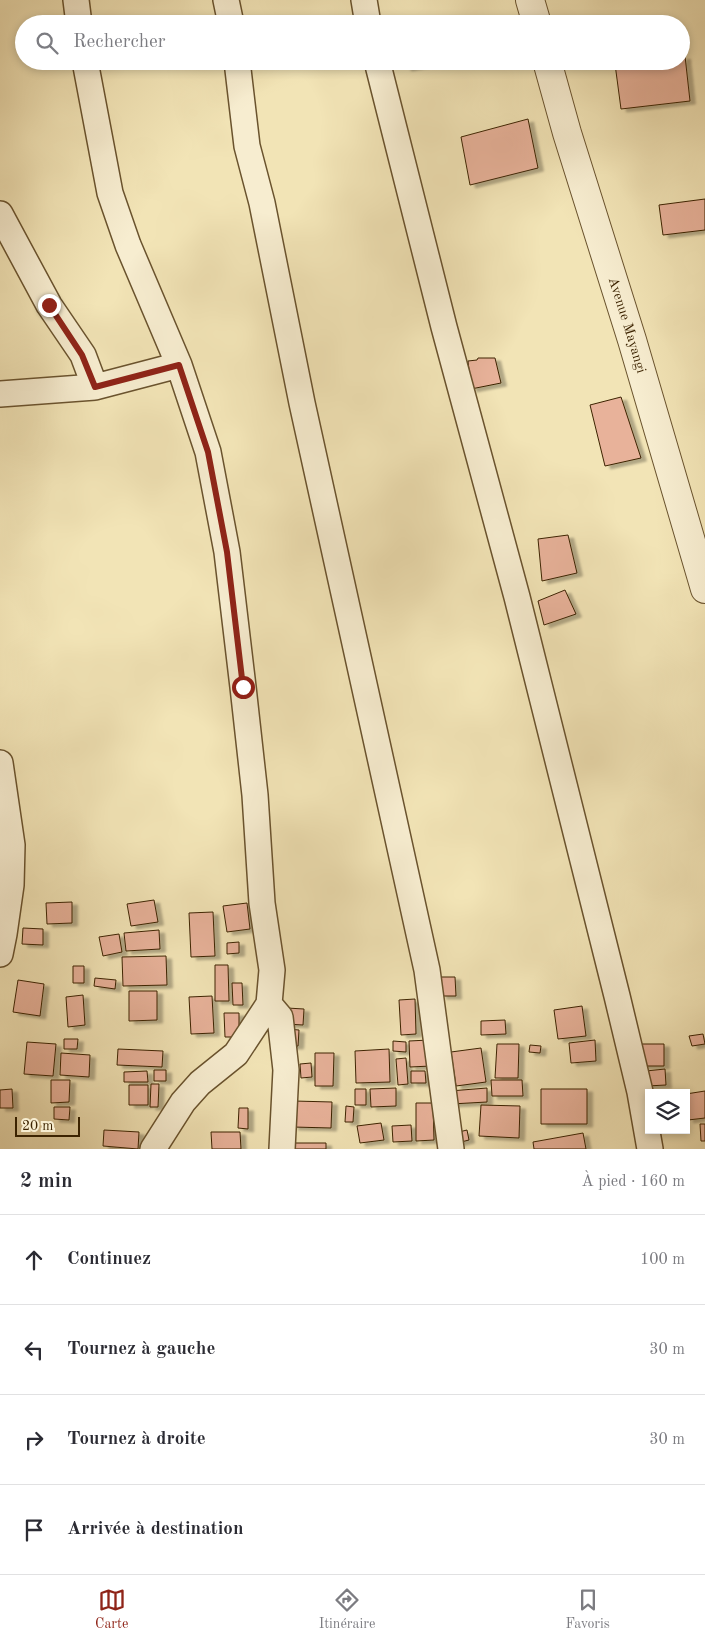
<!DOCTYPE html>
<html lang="fr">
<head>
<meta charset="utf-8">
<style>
  :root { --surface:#fff; --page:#f2f2f3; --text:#2b2b33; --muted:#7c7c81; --line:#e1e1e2; --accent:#8f2418 }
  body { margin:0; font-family:"Old Standard TT",serif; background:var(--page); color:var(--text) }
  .controls { position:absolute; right:15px; bottom:15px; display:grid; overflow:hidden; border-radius:0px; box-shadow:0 2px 8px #0003 }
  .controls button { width:45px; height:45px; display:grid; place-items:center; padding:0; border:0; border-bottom:1px solid var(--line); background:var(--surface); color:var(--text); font:25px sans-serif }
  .scale { position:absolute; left:15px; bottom:12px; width:65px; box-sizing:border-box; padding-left:5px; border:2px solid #3c2301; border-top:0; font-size:14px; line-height:18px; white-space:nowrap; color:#3c2301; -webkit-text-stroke:4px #f7edd0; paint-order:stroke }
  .stop { position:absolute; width:15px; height:15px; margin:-11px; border:4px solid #8f2418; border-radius:50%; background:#fff }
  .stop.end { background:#8f2418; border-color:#fff; box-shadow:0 1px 5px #0008 }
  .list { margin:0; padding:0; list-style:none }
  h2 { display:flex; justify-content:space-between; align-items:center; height:65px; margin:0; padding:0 20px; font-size:21px }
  h2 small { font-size:16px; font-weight:400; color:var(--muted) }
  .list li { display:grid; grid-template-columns:32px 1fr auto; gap:15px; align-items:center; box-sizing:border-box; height:90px; padding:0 20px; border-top:1px solid var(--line) }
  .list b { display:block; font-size:19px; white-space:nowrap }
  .list em { font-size:16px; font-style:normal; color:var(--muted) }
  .icon { flex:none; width:28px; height:28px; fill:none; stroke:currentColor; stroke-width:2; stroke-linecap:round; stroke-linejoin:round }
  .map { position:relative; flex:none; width:705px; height:1149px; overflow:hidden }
  .search { position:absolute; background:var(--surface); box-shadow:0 2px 8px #0003; left:15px; right:15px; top:15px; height:55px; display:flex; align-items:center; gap:12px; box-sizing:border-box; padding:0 18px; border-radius:28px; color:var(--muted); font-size:19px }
  .sheet { height:425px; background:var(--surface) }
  nav { display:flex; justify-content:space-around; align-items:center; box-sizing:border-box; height:70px; border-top:1px solid var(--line); background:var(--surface); font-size:14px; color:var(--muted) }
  nav a { display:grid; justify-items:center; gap:2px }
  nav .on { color:var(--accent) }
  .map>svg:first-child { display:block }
</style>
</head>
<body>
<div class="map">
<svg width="705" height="1149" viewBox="0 0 705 1149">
  <defs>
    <filter id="shadow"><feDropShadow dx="5.5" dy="3" stdDeviation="1" flood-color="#0004"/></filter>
  </defs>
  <rect width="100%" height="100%" fill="#f2e4b6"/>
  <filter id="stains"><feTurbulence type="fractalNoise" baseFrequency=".004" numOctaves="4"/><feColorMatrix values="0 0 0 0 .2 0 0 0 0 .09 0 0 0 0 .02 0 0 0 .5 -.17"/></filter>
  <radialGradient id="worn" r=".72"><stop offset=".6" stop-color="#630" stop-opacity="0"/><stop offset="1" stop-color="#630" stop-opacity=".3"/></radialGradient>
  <path fill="#e8b29a" stroke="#3c2301" filter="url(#shadow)" d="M480,18L481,24H453Z
    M685,56L690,101L621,109L615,64L642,61H681V57Z
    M404,61H443L406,68Z
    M528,119L538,168L470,185L461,137Z
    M705,199V230L663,235L659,205Z
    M478,358H495L501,383L471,389L468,361L477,360Z
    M621,397L641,458L605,466L590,405Z
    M568,535L577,573L542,581L538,539Z
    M565,590L576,614L544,625L538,601Z
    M154,900L158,922L131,926L127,904Z
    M72,902V923L47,924L46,903Z
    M247,903L250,929L227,932L223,906Z
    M213,912L215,956L191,957L189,913Z
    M23,928L43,929V945L22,944Z
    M159,930L160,949L126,951L124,933Z
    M119,934L122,952L103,956L99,937Z
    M239,942V953L227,954V943Z
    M166,956L167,985L123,986L122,957Z
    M215,965H228L229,1001H215Z
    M73,966H84V983H73Z
    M441,977H455L456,996H441Z
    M95,978L116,980L115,989L94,986Z
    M18,980L44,984L40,1016L13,1012Z
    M232,983H242L243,1005H233Z
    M129,991H157V1020L129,1021Z
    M83,995L85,1025L68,1027L66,997Z
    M212,996L214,1033L191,1034L189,997Z
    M415,999L416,1034L401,1035L399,1000Z
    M582,1006L586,1036L558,1039L554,1010Z
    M287,1008L304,1009L303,1025L286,1024Z
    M224,1013H239V1037H225Z
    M505,1020L506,1034L481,1035V1021Z
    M287,1029L299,1030L298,1046H287Z
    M703,1034L705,1044L692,1046L689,1036Z
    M64,1039H78L77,1049H64Z
    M429,1040L431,1066L410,1067L409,1041Z
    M595,1040L596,1061L571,1063L569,1043Z
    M393,1041L406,1042V1052L393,1051Z
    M27,1042L56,1044L53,1076L24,1074Z
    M497,1044H519L518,1078H495Z
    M640,1044H664V1066H640Z
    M530,1045L541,1046L540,1053L529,1052Z
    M481,1048L486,1082L456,1086L451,1052Z
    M118,1049L163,1051L162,1067L117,1065Z
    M389,1049L390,1082L356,1083L355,1051Z
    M61,1053L90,1055L89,1077L60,1075Z
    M315,1053H334L333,1086H315Z
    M406,1058L408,1084L398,1085L396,1059Z
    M311,1063L312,1077L301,1078L300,1064Z
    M665,1069L666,1085L647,1086L646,1071Z
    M154,1070H166V1081H154Z
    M147,1071L148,1082H124V1072Z
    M411,1071H425L426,1083H411Z
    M51,1080H70L69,1102L51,1103Z
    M491,1080H522L523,1096H492Z
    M151,1084H159L158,1107H150Z
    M129,1085H148V1105H129Z
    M396,1088V1106L371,1107L370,1089Z
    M487,1088V1102L451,1104L450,1091Z
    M12,1089L13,1108H0V1090Z
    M355,1089H366V1105H355Z
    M541,1089H587V1124H541Z
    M705,1091V1118L688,1120L686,1094Z
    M294,1101L332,1102L331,1128L293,1127Z
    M416,1103H433L434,1140L416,1141Z
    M481,1105L520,1106L519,1138L479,1136Z
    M346,1106L354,1107L353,1122H345Z
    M54,1107H70L69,1120L54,1119Z
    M239,1108H248V1129L238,1128Z
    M381,1123L384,1140L360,1143L357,1126Z
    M700,1124H705V1141H701Z
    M411,1125L412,1141L393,1142L392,1126Z
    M104,1130L139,1132L138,1149L103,1146Z
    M467,1130L469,1140L457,1143L455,1133Z
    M211,1132H240L241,1149H212Z
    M583,1133L586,1149H534L533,1142Z
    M295,1143H326V1149H295Z"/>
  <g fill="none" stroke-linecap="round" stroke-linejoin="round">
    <defs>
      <path id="minor" d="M76,0L79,24
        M226,0L231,24
        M364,0L368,24
        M85,61L110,193L128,245L179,365L208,452L227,552L243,687L255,795L262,903L272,970L269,1004L280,1017L286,1070L282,1149
        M237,61L247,146L262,203L302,403L427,970L451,1149
        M377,61L444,327L517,597L617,996L640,1092L650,1149
        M0,214L49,305L83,355L95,387
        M0,394L95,387L179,365
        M0,763L12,845L11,885L4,934L0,954
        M153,1149L183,1102L200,1083L236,1054L269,1004"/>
      <g id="tertiary">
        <path d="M530,0L537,24"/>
        <path id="s1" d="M547,61L567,133L632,340L705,589"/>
      </g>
    </defs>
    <use href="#minor" stroke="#6a532e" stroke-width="28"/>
    <use href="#tertiary" stroke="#6a532e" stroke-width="30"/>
    <use href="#minor" stroke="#f7edd0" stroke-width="25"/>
    <use href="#tertiary" stroke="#f7edd0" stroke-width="28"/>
  </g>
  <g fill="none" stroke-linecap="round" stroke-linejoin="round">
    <path stroke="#8f2418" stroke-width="6" d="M49,305L82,355L95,387L179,365L208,452L227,552L243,687"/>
  </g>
  <g text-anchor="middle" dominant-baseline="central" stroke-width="4" stroke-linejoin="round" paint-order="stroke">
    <g font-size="14" fill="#3c2301" stroke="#f7edd0">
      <text stroke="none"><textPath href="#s1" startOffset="276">Avenue Mayangi</textPath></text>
    </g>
  </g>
  <rect width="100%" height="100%" filter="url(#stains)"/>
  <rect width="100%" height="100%" fill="url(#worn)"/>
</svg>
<div class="controls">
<button><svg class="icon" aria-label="layers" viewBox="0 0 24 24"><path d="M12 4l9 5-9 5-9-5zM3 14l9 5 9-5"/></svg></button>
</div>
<div class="scale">20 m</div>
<div class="stop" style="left:243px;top:687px"></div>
<div class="stop end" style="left:49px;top:305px"></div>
<div class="search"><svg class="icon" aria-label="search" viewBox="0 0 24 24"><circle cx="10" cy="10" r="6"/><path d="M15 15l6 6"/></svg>Rechercher</div>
</div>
<section class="sheet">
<h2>2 min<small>À pied · 160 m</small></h2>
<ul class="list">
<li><svg class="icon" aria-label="ahead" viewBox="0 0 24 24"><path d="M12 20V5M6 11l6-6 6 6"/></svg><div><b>Continuez</b></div><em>100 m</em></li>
<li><svg class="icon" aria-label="left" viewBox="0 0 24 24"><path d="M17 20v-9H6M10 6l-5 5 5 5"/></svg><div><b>Tournez à gauche</b></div><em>30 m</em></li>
<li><svg class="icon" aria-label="right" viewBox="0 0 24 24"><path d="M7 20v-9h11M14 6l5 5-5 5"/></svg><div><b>Tournez à droite</b></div><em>30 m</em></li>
<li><svg class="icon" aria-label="arrive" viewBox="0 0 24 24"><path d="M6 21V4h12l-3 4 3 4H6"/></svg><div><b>Arrivée à destination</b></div></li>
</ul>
</section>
<nav>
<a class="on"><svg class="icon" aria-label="map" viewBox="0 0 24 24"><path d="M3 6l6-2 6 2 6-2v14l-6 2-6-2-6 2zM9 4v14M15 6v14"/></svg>Carte</a>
<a><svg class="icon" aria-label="directions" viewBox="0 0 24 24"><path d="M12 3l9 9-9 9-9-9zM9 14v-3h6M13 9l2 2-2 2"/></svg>Itinéraire</a>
<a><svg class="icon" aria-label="saved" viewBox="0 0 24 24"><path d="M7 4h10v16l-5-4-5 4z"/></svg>Favoris</a>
</nav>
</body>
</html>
